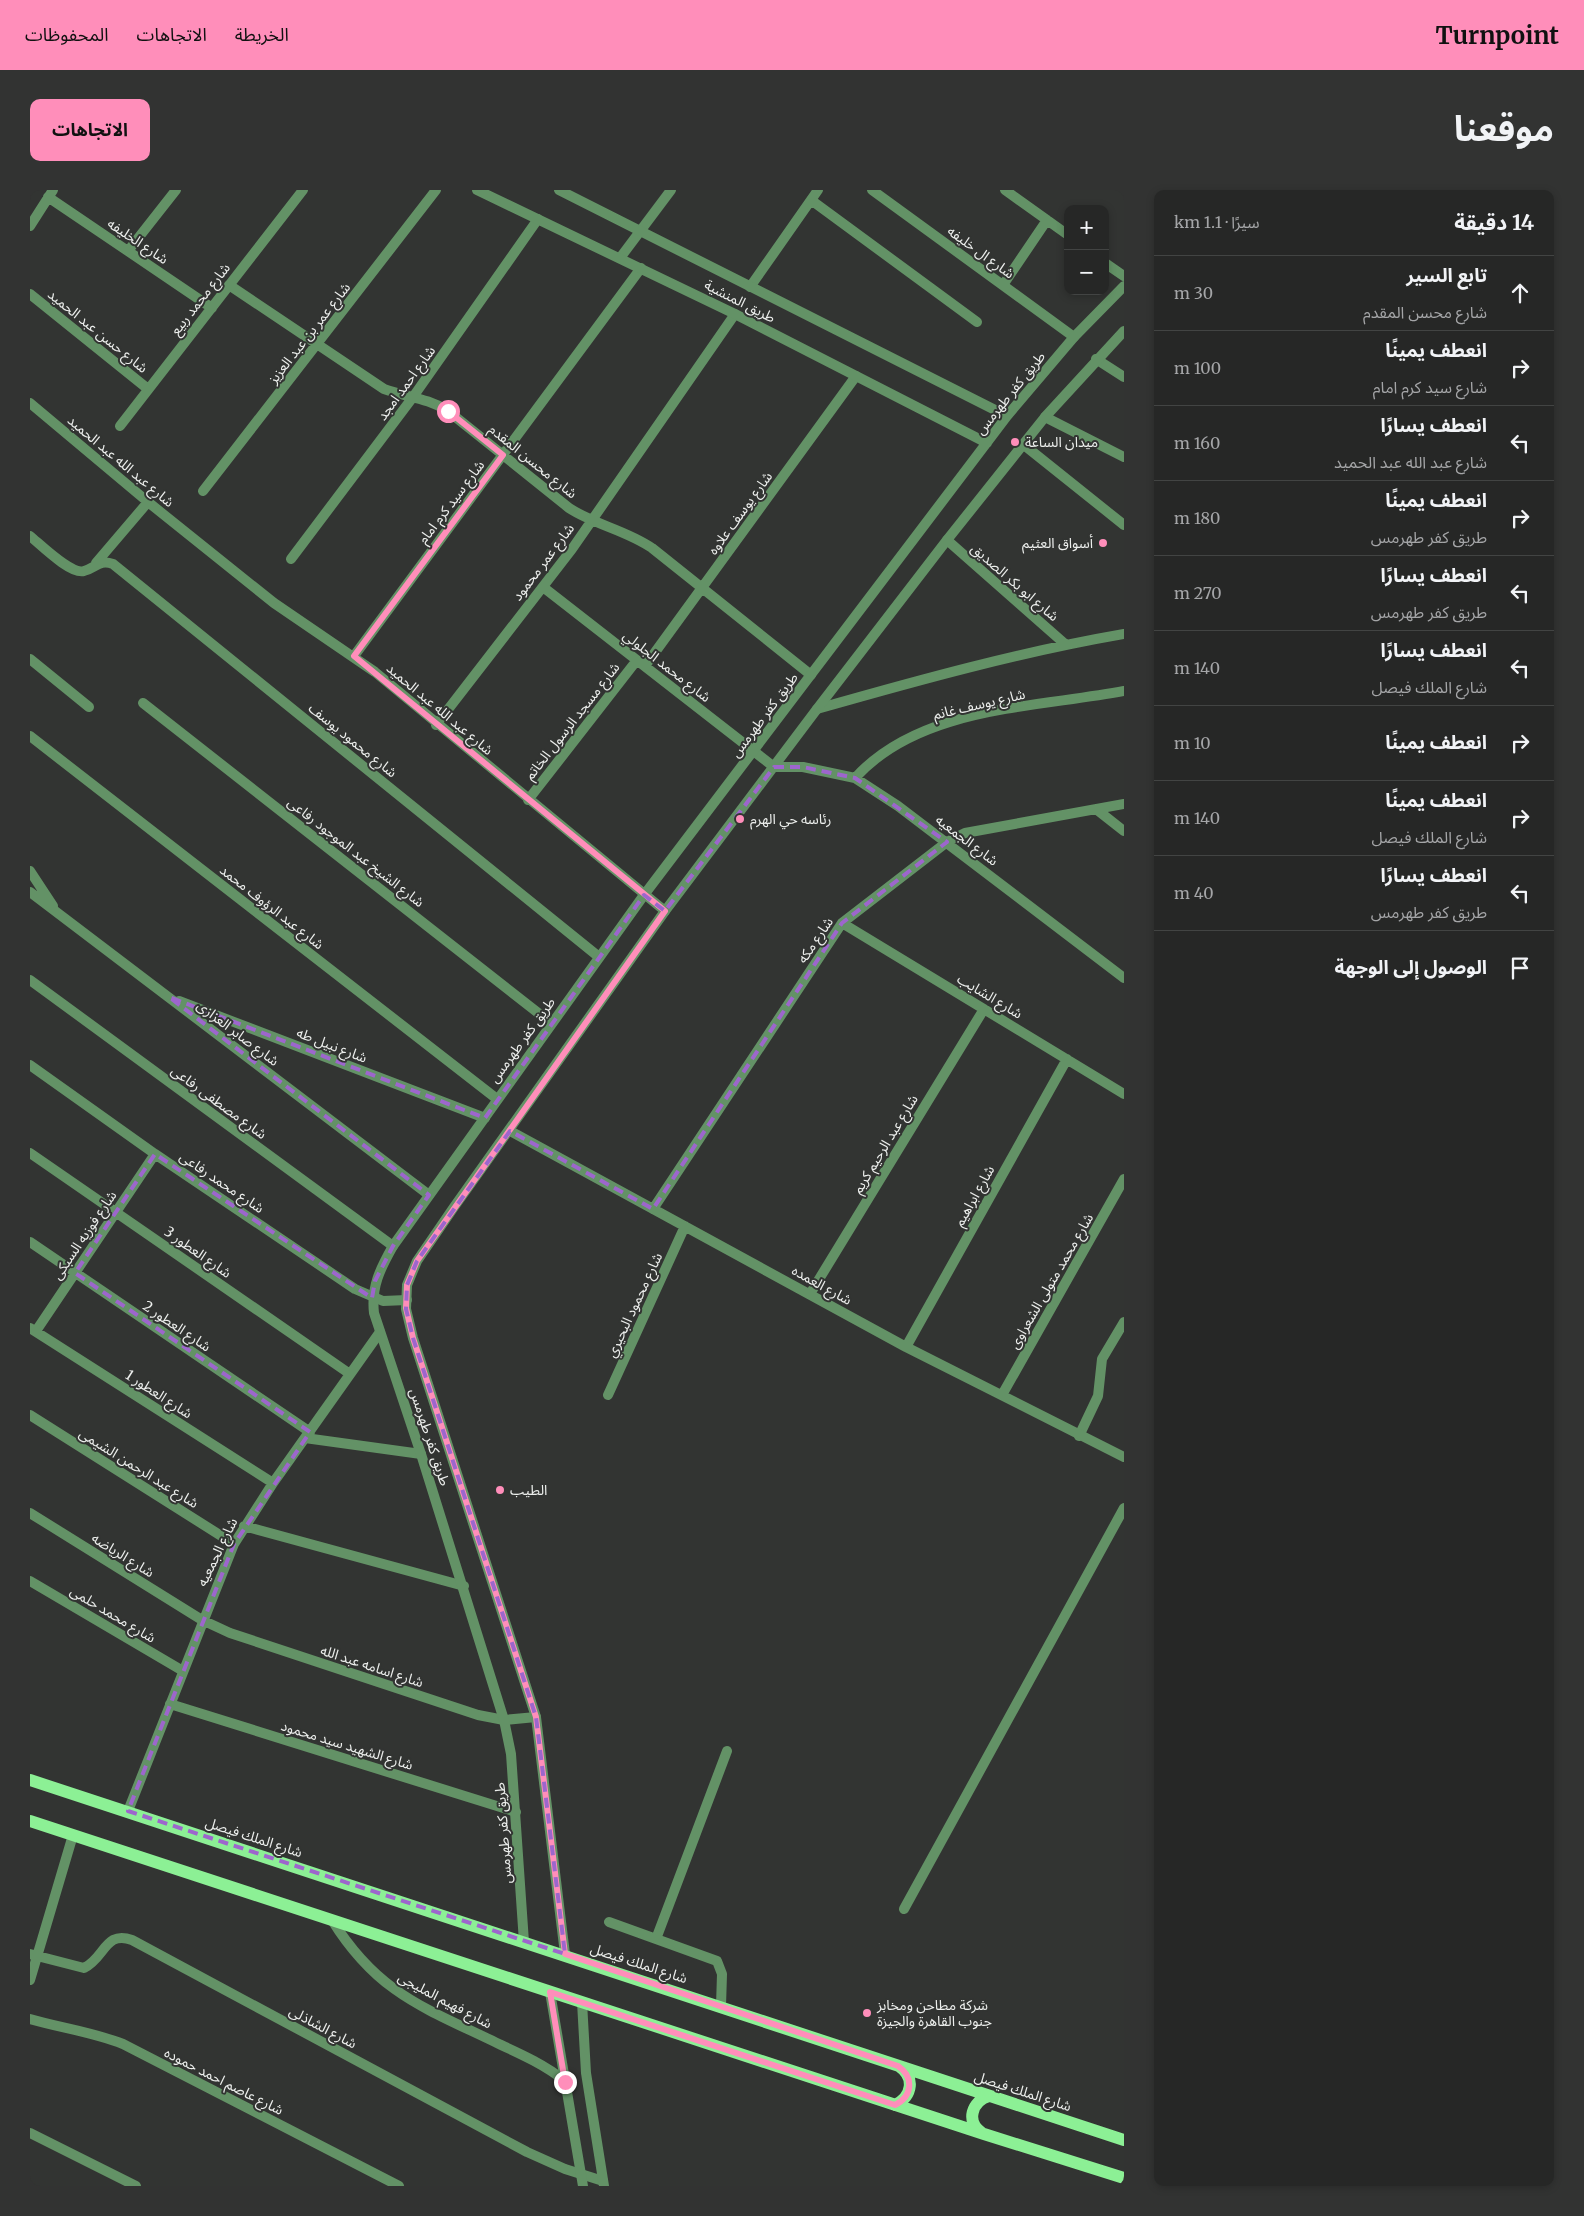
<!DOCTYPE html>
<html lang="ar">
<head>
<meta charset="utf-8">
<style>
  :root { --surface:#262726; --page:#323332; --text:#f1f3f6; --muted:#a4a5a7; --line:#424443; --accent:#ff8eba }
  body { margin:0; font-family:Merriweather,"Noto Sans Arabic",serif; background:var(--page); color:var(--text); direction:rtl }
  .controls { position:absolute; right:15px; top:15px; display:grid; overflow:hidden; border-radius:10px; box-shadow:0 2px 8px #0003 }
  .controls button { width:45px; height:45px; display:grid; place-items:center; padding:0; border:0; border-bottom:1px solid var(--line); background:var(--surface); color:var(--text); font:25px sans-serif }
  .stop { position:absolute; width:15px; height:15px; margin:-11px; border:4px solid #ff8eba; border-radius:50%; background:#fff }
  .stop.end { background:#ff8eba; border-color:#fff; box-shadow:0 1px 5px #0008 }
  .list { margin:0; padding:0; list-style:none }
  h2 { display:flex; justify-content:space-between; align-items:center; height:65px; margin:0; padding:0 20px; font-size:21px }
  h2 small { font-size:16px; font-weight:400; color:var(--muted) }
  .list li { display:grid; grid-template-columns:32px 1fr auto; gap:15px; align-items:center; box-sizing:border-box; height:75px; padding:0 20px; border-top:1px solid var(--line) }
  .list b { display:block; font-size:19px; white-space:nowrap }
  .list p { margin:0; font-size:16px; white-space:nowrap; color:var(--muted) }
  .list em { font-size:16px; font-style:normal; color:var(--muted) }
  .icon { flex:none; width:28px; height:28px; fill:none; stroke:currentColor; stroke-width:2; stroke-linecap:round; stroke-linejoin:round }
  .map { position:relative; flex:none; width:1094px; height:1996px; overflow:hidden; direction:ltr; border-radius:10px }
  header { display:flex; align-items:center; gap:30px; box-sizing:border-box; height:70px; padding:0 25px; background:var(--accent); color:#111 }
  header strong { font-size:24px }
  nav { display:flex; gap:28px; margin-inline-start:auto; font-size:18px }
  .intro { display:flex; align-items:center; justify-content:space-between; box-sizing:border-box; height:120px; padding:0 30px }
  h1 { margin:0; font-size:35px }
  .button { padding:12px 22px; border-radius:10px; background:var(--accent); color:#111; font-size:18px; font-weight:700 }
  main { display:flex; gap:30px; padding:0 30px }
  aside { flex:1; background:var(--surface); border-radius:10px; box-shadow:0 2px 8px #0003 }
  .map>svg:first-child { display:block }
</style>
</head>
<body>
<header>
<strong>Turnpoint</strong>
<nav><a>الخريطة</a><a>الاتجاهات</a><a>المحفوظات</a></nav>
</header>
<div class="intro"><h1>موقعنا</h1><a class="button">الاتجاهات</a></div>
<main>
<aside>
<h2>14 دقيقة<small>سيرًا · 1.1 km</small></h2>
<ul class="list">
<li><svg class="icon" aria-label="ahead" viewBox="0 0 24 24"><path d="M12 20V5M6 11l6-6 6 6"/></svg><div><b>تابع السير</b><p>شارع محسن المقدم</p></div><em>30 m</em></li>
<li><svg class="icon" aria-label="right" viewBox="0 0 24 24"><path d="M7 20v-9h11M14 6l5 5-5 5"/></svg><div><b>انعطف يمينًا</b><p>شارع سيد كرم امام</p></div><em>100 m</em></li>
<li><svg class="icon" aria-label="left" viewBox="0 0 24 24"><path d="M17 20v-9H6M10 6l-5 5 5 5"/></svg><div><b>انعطف يسارًا</b><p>شارع عبد الله عبد الحميد</p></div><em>160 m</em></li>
<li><svg class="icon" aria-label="right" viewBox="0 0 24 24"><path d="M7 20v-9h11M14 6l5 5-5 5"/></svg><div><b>انعطف يمينًا</b><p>طريق كفر طهرمس</p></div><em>180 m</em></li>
<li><svg class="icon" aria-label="left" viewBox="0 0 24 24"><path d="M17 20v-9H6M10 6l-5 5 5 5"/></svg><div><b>انعطف يسارًا</b><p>طريق كفر طهرمس</p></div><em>270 m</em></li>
<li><svg class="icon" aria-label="left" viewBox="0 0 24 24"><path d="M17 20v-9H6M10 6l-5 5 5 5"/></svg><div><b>انعطف يسارًا</b><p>شارع الملك فيصل</p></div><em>140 m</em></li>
<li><svg class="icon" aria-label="right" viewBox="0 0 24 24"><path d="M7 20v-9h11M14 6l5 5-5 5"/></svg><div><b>انعطف يمينًا</b></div><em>10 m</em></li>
<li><svg class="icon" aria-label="right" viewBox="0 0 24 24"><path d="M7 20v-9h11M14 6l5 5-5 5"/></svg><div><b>انعطف يمينًا</b><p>شارع الملك فيصل</p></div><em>140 m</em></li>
<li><svg class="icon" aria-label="left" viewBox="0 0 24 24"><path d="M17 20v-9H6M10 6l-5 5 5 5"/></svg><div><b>انعطف يسارًا</b><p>طريق كفر طهرمس</p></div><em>40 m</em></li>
<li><svg class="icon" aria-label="arrive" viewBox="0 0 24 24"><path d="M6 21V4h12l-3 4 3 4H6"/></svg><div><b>الوصول إلى الوجهة</b></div></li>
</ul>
</aside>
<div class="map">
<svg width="1094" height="1996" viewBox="0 0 1094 1996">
  <rect width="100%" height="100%" fill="#323432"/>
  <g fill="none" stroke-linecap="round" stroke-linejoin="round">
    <path stroke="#639266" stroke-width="10" d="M1049,1246L1068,1206L1072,1169L1094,1132
      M874,1719L1094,1318
      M579,1732L687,1771L692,1784L691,1816
      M626,1749L697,1561"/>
    <path stroke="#639266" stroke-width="10" d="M842,0L1044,147
      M975,0L1038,45
      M18,7L182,118
      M781,10L947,132
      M0,36L23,0
      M98,61L146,0
      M590,68L641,0
      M1075,73L1094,86
      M199,95L354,199C376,207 398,208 418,221L539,318C565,335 596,340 622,358L781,485
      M973,95L1017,30
      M720,97L788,0
      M0,104L118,199
      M1066,169L1094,187
      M0,213L118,312L244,413L345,482L635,721
      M1015,227L1094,267
      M90,236L273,0
      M994,255L1094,335
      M173,301L406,0
      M0,346C11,355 41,385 54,381C66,378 69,369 83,374L569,767
      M917,350L1035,454
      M261,369L383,207L508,29
      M66,373L118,312
      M513,397L744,577H773L825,588L868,616L1094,788
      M324,466L611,78
      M0,469L59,517
      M615,476L826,186
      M113,513L521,833
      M787,519C889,490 990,462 1094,444
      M406,535L542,359L705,124
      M0,546L467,909
      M825,588C890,516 1005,518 1094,501
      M498,610L607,470
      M1066,619L1094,641
      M0,681L23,716
      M0,702L399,1005
      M812,733L1094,904
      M0,790L363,1056
      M149,811L455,928
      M0,875L125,964L325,1099L353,1111L377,1110
      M480,941L876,1157L1094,1267
      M0,963L320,1184
      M623,1019L812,733L917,652L935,643L1094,614
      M0,1052L280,1242
      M780,1104L954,819
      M0,1138L243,1293
      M6,1141L125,964
      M876,1157L1037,869
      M578,1205L655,1036
      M972,1205L1094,989
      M0,1225L204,1354
      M275,1248L391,1264
      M0,1323L172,1430L200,1443L448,1525L474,1530L506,1527
      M214,1336L434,1396
      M0,1391L153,1481
      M140,1514L486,1622
      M98,1621L204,1354L243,1293L350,1142
      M302,1730C348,1804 395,1818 469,1854C493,1865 515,1875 535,1891
      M0,1764L54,1778C75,1768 75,1740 102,1750L497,1962L535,1979L573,1991
      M0,1790L43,1645
      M0,1829C31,1838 63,1842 93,1854L369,1996
      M0,1943L106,1996"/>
    <path stroke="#639266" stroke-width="10" d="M447,0L705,124L957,253
      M529,0L977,226
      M494,1752L481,1564L474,1530L391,1264L344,1123C341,1097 350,1079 363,1056L614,705L977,226L1044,147L1094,96
      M535,1764L506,1527L383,1148L376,1119L377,1095L387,1071L424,1017L635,721L787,519L917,350L1015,227L1094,141
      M520,1802L553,1996
      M552,1812L556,1883L574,1996"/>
    <path stroke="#8cf095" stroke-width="12" d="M0,1590L1094,1950
      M0,1631L954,1944L1094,1988
      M865,1915C883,1906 885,1887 869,1876
      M952,1943C935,1932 942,1911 959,1906"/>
  </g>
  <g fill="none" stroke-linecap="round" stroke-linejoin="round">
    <path stroke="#ff8eba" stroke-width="6" d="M418,221L473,265L324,466L635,721L387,1071L377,1095L376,1118L383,1148L506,1527L535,1764L868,1876C884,1887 883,1906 865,1915L520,1802L535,1892"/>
  </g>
  <path fill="none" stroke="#9d66cd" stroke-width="4" stroke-dasharray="10 6" stroke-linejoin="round" d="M744,577H773L825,588L917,652L812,733L623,1019L480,941L387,1071L377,1095L376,1119L383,1148L506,1527L535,1764L98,1621L204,1354L280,1242L45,1083L125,964L342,1108L345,1091L363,1056L399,1005L139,807L455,928L614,705L635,721Z"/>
  <g fill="#ff8eba" stroke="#323432" stroke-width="2">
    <circle cx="985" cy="252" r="5"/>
    <circle cx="1073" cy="353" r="5"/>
    <circle cx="710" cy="629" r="5"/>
    <circle cx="470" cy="1300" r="5"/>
    <circle cx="837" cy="1823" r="5"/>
  </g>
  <g text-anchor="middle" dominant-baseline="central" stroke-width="4" stroke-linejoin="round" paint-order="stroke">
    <g font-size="14" fill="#edefed" stroke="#323432">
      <text transform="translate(108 51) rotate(34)">شارع الخليفه</text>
      <text transform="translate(951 62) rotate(36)">شارع ال خليفه</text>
      <text transform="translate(170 109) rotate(-52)">شارع محمد ربيع</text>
      <text transform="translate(710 111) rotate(27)">طريق المنشية</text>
      <text transform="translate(68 141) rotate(39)">شارع حسن عبد الحميد</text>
      <text transform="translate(279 143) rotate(-52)">شارع عمر بن عبد العزيز</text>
      <text transform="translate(376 193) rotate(-54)">شارع احمد امجد</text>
      <text transform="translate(980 203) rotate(-51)">طريق كفر طهرمس</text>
      <text transform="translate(91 271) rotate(40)">شارع عبد الله عبد الحميد</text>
      <text transform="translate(503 271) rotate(39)">شارع محسن المقدم</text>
      <text transform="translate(421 312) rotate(-53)">شارع سيد كرم امام</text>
      <text transform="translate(710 323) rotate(-54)">شارع يوسف علاوه</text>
      <text transform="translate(513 372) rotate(-53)">شارع عمر محمود</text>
      <text transform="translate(985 392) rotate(41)">شارع ابو بكر الصديق</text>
      <text transform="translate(637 476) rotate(38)">شارع محمد الجلولي</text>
      <text transform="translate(949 514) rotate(-13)">شارع يوسف غانم</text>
      <text transform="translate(410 519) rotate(40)">شارع عبد الله عبد الحميد</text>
      <text transform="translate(734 525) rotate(-53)">طريق كفر طهرمس</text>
      <text transform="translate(542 531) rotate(-52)">شارع مسجد الرسول الخاتم</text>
      <text transform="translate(323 550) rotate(39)">شارع محمود يوسف</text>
      <text transform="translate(937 650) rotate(37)">شارع الجمعيه</text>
      <text transform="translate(326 662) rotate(38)">شارع الشيخ عبد الموجود رفاعى</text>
      <text transform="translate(242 717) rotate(38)">شارع عبد الرؤوف محمد</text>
      <text transform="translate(785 750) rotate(-56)">شارع مكه</text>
      <text transform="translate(960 806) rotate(31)">شارع الشايب</text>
      <text transform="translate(208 843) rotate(37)">شارع صابر العزازى</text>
      <text transform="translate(492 850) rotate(-54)">طريق كفر طهرمس</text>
      <text transform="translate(302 855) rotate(21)">شارع نبيل طه</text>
      <text transform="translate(189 912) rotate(36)">شارع مصطفى رفاعى</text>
      <text transform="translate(855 954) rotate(-59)">شارع عبد الرحيم كريم</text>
      <text transform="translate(192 992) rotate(34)">شارع محمد رفاعى</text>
      <text transform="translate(944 1006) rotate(-61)">شارع ابراهيم</text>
      <text transform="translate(54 1045) rotate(-56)">شارع فوزيه السبكى</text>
      <text transform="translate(168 1062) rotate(35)">شارع العطور 3</text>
      <text transform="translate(1021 1091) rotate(-60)">شارع محمد متولى الشعراوى</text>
      <text transform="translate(792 1095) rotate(29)">شارع العمده</text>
      <text transform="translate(604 1115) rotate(-65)">شارع محمود البحيري</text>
      <text transform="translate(147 1136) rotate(34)">شارع العطور 2</text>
      <text transform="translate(129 1204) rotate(33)">شارع العطور 1</text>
      <text transform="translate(400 1247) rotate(72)">طريق كفر طهرمس</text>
      <text transform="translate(109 1278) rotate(32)">شارع عبد الرحمن الشيمى</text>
      <text transform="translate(187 1362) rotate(-64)">شارع الجمعيه</text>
      <text transform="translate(93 1365) rotate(32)">شارع الرياضه</text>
      <text transform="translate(83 1424) rotate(31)">شارع محمد حلمى</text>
      <text transform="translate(342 1476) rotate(18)">شارع اسامه عبد الله</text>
      <text transform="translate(317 1555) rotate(17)">شارع الشهيد سيد محمود</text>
      <text transform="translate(473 1643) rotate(-94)">طريق كفر طهرمس</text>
      <text transform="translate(224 1647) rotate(18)">شارع الملك فيصل</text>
      <text transform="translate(609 1773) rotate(18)">شارع الملك فيصل</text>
      <text transform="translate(415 1810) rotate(28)">شارع فهيم المليجى</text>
      <text transform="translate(293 1837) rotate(28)">شارع الشاذلى</text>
      <text transform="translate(194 1891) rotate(27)">شارع عاصم احمد حموده</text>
      <text transform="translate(993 1901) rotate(18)">شارع الملك فيصل</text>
    </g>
    <g font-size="14" fill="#edefed" stroke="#323432" text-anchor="start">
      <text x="995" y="252">ميدان الساعة</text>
      <text x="1063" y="353" text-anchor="end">أسواق العثيم</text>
      <text x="720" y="629">رئاسه حي الهرم</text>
      <text x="480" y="1300">الطيب</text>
      <text x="847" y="1815">شركة مطاحن ومخابز<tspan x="847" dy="16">جنوب القاهرة والجيزة</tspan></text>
    </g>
  </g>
</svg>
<div class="controls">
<button>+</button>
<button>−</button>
</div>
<div class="stop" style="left:418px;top:221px"></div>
<div class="stop end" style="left:535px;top:1892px"></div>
</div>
</main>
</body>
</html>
